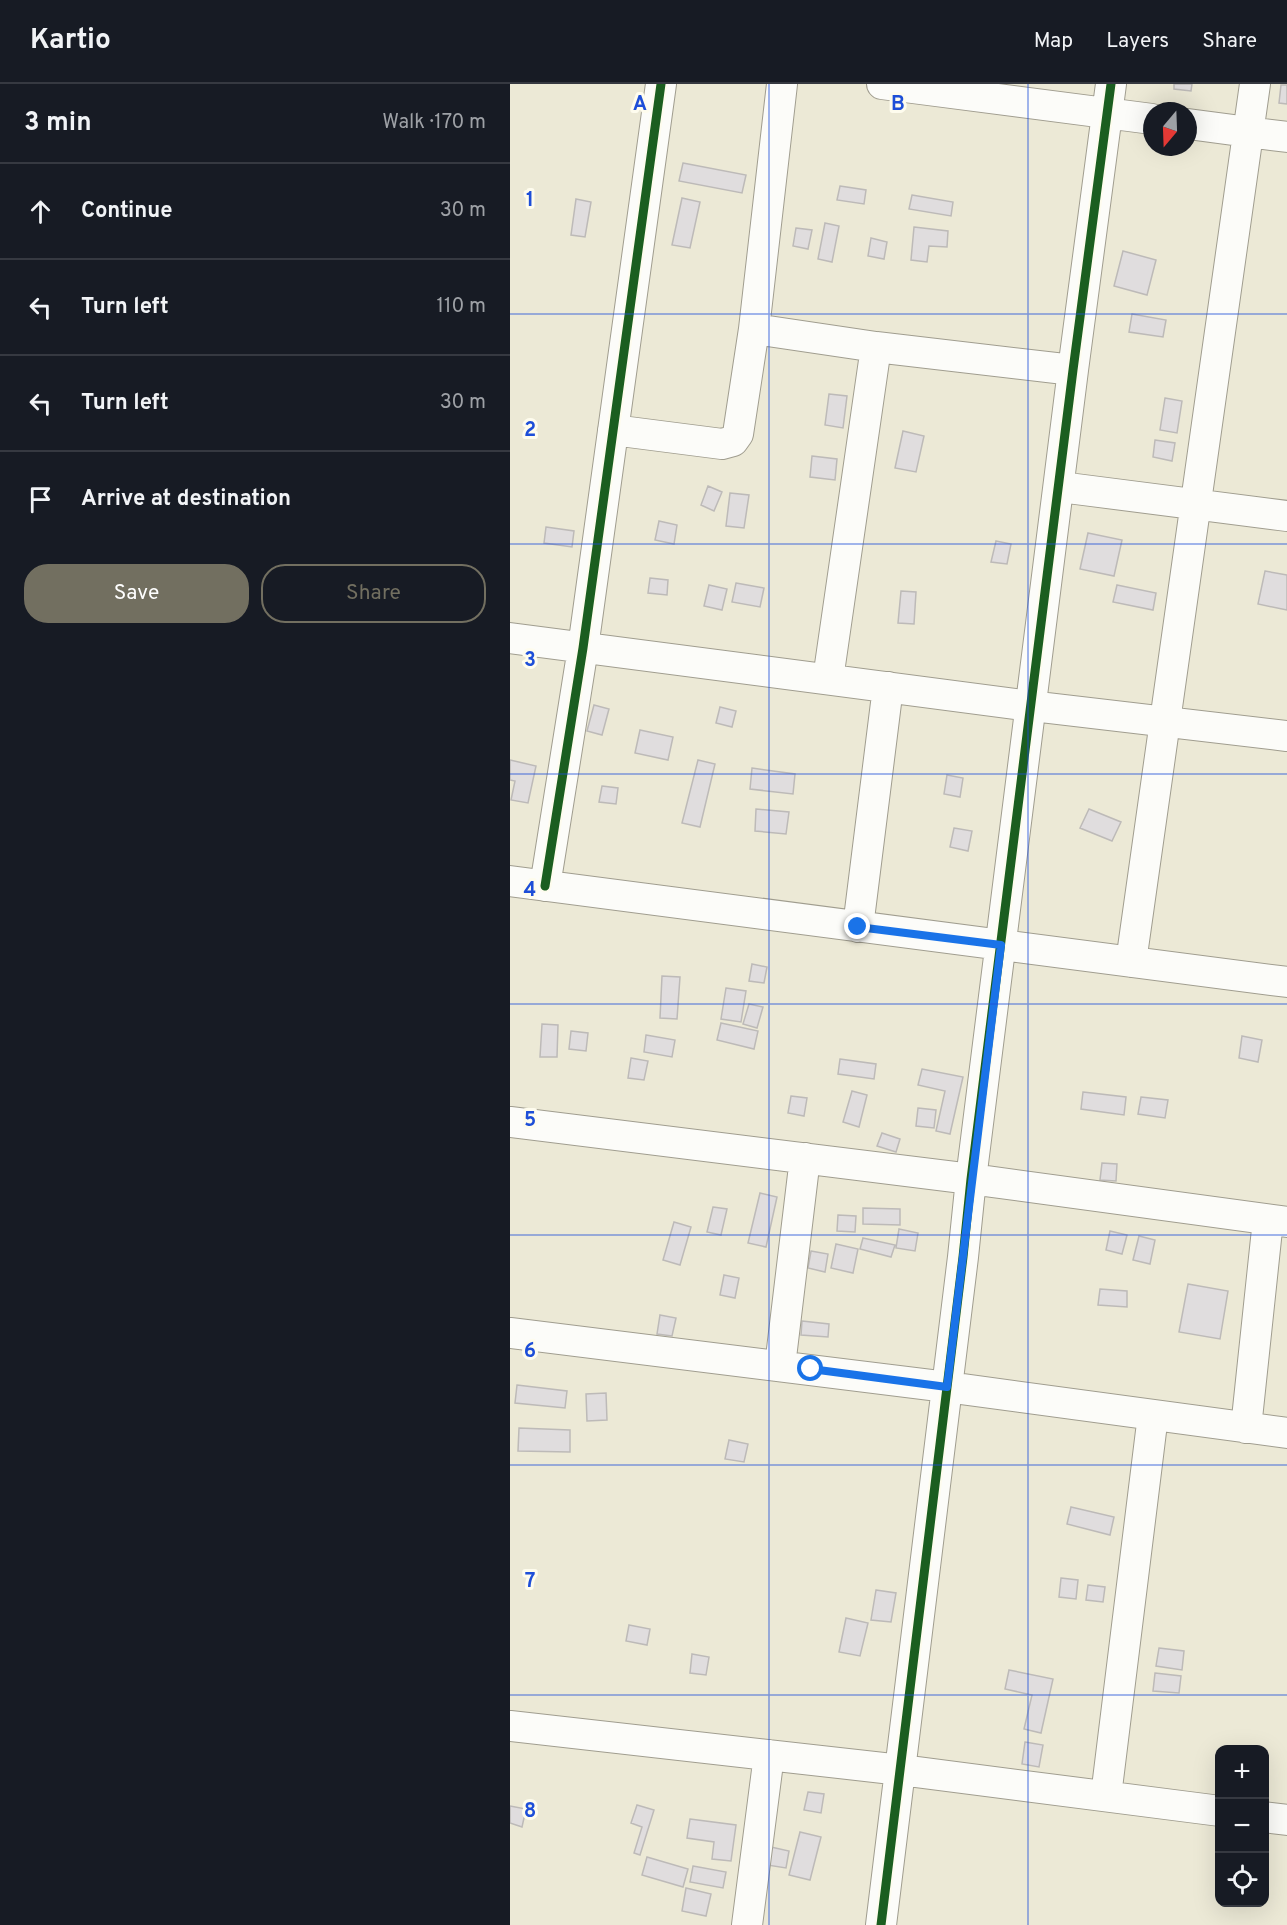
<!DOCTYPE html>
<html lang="en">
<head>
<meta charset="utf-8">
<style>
  :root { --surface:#171b24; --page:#20242c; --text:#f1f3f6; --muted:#9ea1a6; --line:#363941; --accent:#726f60 }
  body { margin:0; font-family:Overpass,sans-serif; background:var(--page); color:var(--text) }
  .controls { position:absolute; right:18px; bottom:18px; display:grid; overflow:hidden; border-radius:12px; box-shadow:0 6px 24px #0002 }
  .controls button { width:54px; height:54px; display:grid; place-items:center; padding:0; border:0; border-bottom:2px solid var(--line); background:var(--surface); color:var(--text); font:30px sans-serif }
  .compass { position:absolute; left:633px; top:18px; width:54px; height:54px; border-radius:50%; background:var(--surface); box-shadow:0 6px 24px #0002; rotate:199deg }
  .stop { position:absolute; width:18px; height:18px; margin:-14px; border:4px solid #1a73e8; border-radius:50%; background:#fff }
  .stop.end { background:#1a73e8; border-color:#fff; box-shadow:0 2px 6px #0008 }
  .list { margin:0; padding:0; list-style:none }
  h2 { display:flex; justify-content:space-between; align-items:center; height:78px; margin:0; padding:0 24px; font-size:26px }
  h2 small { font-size:20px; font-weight:400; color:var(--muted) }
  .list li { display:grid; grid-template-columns:39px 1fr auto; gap:18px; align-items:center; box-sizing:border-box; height:96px; padding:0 24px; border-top:2px solid var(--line) }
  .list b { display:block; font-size:22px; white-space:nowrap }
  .list em { font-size:20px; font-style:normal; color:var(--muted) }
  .actions { display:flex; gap:12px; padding:18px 24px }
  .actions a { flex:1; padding:14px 0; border:2px solid var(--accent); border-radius:24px; text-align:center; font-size:21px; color:var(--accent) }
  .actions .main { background:var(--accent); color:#fff }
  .icon { flex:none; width:33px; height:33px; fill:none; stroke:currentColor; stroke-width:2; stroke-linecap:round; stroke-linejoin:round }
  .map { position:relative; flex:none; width:777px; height:1841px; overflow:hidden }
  header { display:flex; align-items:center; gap:36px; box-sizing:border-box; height:84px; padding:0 30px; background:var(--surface); border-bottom:2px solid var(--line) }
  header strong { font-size:28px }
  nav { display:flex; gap:33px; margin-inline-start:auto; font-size:21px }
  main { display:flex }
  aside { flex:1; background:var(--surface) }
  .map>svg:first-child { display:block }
</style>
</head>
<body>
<header>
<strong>Kartio</strong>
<nav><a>Map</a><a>Layers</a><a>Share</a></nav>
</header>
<main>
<aside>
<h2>3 min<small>Walk · 170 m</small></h2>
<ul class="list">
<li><svg class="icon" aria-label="ahead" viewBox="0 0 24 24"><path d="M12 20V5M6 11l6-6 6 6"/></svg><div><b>Continue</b></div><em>30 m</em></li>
<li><svg class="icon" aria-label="left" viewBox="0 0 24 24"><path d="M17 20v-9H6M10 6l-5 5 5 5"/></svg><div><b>Turn left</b></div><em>110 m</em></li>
<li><svg class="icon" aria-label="left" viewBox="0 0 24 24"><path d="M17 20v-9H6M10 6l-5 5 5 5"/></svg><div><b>Turn left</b></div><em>30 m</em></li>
<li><svg class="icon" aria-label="arrive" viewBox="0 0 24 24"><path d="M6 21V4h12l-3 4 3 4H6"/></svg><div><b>Arrive at destination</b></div></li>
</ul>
<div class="actions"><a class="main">Save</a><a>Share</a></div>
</aside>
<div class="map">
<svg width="777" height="1841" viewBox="0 0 777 1841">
  <rect width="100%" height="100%" fill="#ece9d6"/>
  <path fill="#e0ddde" stroke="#bdbab8" stroke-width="1.5" d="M664,0H682L681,7L664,5Z
    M771,1H777V20L769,19Z
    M173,79L236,91L232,109L169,97Z
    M330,102L356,106L354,120L327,116Z
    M402,111L443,118L441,132L399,125Z
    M172,114L190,118L180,164L162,161Z
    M66,115L81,118L75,153L61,151Z
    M315,139L329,142L322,178L308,175Z
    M404,143L438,147L437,163L419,162L417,178L401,176Z
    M286,144L302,146L298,165L283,162Z
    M361,154L377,158L374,175L358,172Z
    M613,167L646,176L637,211L604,202Z
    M622,230L656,236L653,253L619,248Z
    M319,310L337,312L333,344L315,341Z
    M655,314L672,317L667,349L650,346Z
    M393,347L414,352L406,388L385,384Z
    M645,356L665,359L662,377L643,373Z
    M302,372L327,375L325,396L300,393Z
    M198,402L212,408L204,427L191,421Z
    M220,409L239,411L234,444L216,442Z
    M149,437L167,441L164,460L145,456Z
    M36,443L64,447L62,463L34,459Z
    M578,449L612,456L604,492L570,485Z
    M486,457L501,460L497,480L481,478Z
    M755,487L777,491V526L748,520Z
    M140,494L158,496L157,511L138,509Z
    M226,499L254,504L250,523L222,518Z
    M199,501L217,505L212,526L194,522Z
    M607,501L646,509L643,526L603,518Z
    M391,507L406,508L404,540L388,539Z
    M84,621L99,625L92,651L77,647Z
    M210,623L226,627L222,643L206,639Z
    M130,646L163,653L158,676L125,669Z
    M0,676L26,682L18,719L1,716L5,697L0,696Z
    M188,676L205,680L190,743L172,739Z
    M242,684L285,690L283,710L240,705Z
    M437,691L453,694L450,713L434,710Z
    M92,702L108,704L106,720L89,718Z
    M246,725L279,728L276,750L245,747Z
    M579,725L611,738L602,757L570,744Z
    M444,744L462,747L458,767L440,763Z
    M242,880L257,883L254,899L239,897Z
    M152,892L170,893L167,935L150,934Z
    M216,904L236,907L231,938L211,935Z
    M239,920L253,923L247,944L233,940Z
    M211,939L248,947L244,965L207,956Z
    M32,940L48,941L47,973H30Z
    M61,947L78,949L76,967L59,965Z
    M136,951L165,956L162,973L134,968Z
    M732,952L752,956L748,978L729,974Z
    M121,974L138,977L134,996L118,994Z
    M330,975L366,980L364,995L328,990Z
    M412,985L453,993L440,1050L426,1047L435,1007L408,1001Z
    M342,1007L357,1011L349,1043L333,1038Z
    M573,1008L616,1013L614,1031L571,1025Z
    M281,1012L297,1014L294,1032L278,1029Z
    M631,1013L658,1016L655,1034L628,1030Z
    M408,1024L426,1026L424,1044L406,1042Z
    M372,1049L390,1055L386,1068L367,1062Z
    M592,1079L607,1080L606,1097L590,1096Z
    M250,1109L267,1113L256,1163L238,1159Z
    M203,1123L217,1125L211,1151L197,1148Z
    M353,1124L390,1125V1141L353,1140Z
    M328,1131L346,1132L345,1148L327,1147Z
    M164,1138L181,1143L170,1181L153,1176Z
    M389,1145L408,1149L405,1167L386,1164Z
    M600,1147L617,1151L612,1170L596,1166Z
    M629,1152L645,1156L640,1180L623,1176Z
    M353,1154L385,1161L381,1173L350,1165Z
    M326,1160L348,1165L343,1189L321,1184Z
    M301,1167L318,1170L315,1188L298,1184Z
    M214,1191L229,1194L225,1214L210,1211Z
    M678,1200L718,1207L710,1255L669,1248Z
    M590,1205L617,1207V1223L588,1221Z
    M150,1231L166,1234L162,1252L147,1250Z
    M292,1237L319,1240L318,1253L291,1251Z
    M7,1301L57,1307L55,1324L5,1319Z
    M96,1309L97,1336L77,1337L76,1310Z
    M9,1344L60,1346V1368L8,1367Z
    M219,1356L238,1360L234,1378L215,1375Z
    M561,1423L604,1433L600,1451L557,1440Z
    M551,1494L568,1496L566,1515L549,1513Z
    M578,1501L595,1503L593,1518L576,1516Z
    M366,1506L386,1509L381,1538L361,1536Z
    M336,1534L358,1539L350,1572L329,1568Z
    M119,1541L140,1545L137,1561L116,1557Z
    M649,1564L674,1567L672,1586L646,1582Z
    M182,1570L199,1573L196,1591L180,1589Z
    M499,1586L543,1595L531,1649L514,1645L522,1611L495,1605Z
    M645,1589L671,1592L669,1609L643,1607Z
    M515,1658L533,1661L529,1683L512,1680Z
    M298,1708L314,1710L311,1729L294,1726Z
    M127,1721L144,1726L130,1771L124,1769L132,1743L121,1739Z
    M0,1722L16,1725L12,1743L0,1739Z
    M180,1735L226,1741L221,1777L202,1775L204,1758L177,1754Z
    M290,1748L311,1753L300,1796L279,1791Z
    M261,1763L279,1767L276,1784L257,1781Z
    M137,1773L178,1785L173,1803L132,1791Z
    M183,1782L216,1788L213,1804L180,1798Z
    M176,1804L201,1810L196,1832L172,1827Z"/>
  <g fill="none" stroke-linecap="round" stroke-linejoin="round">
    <defs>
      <path id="minor" d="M372,0L642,35
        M678,40L777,53
        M244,245L366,263L563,286
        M103,346L212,360L223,357L228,350L244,245L272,0
        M550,403L777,432
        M0,554L521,622L777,652
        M318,595L366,263
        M0,797L777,898
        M35,802L73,564L151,0
        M348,843L378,603
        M621,878L745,0
        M0,1038L461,1095L777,1138
        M0,1249L437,1303L777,1349
        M270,1282L295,1074
        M736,1344L758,1136
        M0,1642L391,1686L710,1727
        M596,1712L643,1331
        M754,1733L777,1736
        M237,1841L259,1671
        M371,1841L453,1173L461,1095L563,286L601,0"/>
    </defs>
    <use href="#minor" stroke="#a09d8f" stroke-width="32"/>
    <use href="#minor" stroke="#fcfcf9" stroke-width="30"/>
    <defs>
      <path id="cycleway" d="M35,802L73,564L151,0
        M371,1841L453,1173L461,1095L563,286L601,0"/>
    </defs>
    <use href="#cycleway" stroke="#fefcee" stroke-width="13"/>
    <use href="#cycleway" stroke="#1b5e20" stroke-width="9"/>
  </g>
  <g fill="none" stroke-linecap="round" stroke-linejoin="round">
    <path stroke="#1a73e8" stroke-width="8" d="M301,1285L437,1303L491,861L348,843"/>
  </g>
  <path fill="none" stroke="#1d4ed8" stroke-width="1.5" stroke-opacity="0.55" d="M259,0V1841M518,0V1841M0,230H777M0,460H777M0,690H777M0,920H777M0,1151H777M0,1381H777M0,1611H777"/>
  <g font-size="20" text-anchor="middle" font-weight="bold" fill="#1d4ed8" stroke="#fefcee" stroke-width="6" stroke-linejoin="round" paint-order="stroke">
    <text x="130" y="26">A</text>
    <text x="388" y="26">B</text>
    <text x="20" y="122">1</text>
    <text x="20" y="352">2</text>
    <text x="20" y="582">3</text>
    <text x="20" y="812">4</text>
    <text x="20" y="1042">5</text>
    <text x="20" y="1273">6</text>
    <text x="20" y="1503">7</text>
    <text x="20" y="1733">8</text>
  </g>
</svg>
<div class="controls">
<button>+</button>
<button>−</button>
<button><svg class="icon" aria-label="locate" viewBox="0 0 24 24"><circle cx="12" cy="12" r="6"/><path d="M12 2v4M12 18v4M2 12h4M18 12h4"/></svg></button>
</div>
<svg class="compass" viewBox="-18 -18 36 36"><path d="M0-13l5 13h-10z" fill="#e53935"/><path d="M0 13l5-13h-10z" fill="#9ea1a6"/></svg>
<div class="stop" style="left:301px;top:1285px"></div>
<div class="stop end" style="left:348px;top:843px"></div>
</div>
</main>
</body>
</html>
